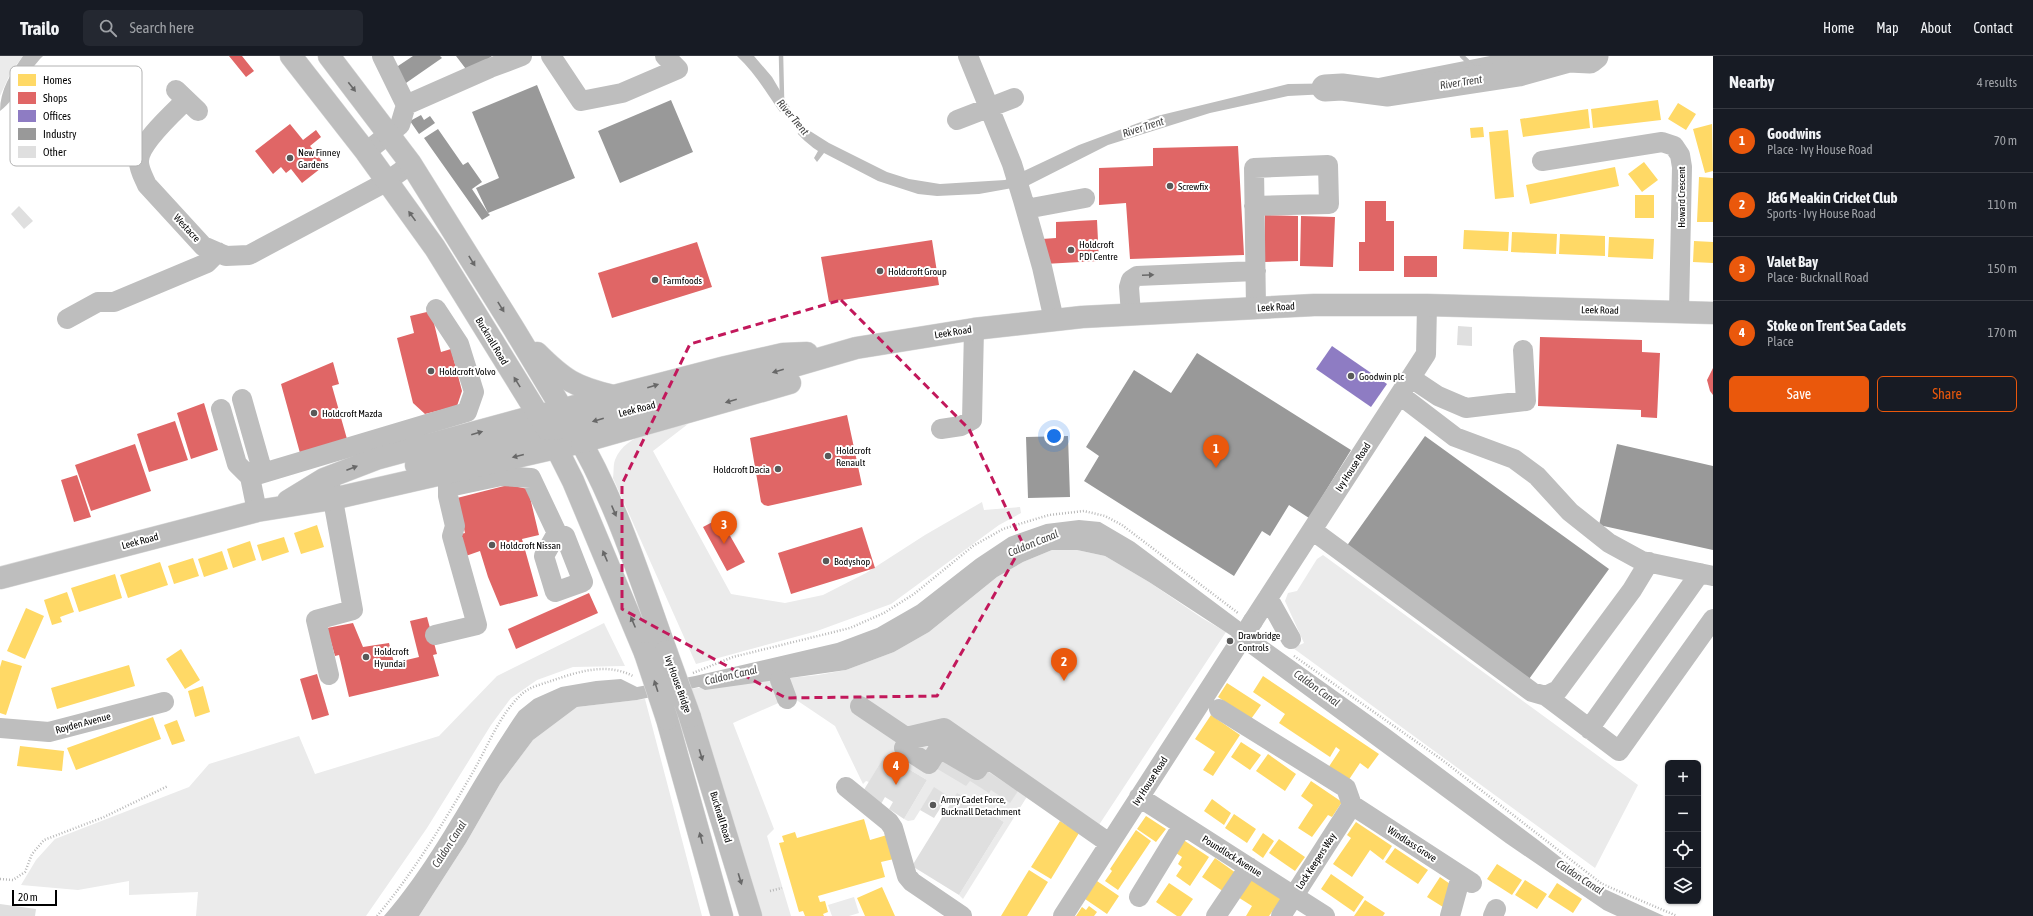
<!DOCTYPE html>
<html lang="en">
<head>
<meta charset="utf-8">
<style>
  :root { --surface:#171b24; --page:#242831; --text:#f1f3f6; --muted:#9ea1a6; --line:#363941; --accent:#ea580c }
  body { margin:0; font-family:"Asap Condensed",sans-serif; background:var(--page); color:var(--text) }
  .controls { position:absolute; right:12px; bottom:12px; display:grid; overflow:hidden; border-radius:6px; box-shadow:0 1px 3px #0004 }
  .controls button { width:36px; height:36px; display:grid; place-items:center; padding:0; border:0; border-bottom:1px solid var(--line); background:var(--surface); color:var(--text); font:20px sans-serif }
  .scale { position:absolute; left:12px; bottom:10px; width:45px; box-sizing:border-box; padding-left:4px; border:2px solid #000; border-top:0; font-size:11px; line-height:14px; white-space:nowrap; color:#000; -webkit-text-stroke:3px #fff; paint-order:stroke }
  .you { position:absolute; left:1054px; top:380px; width:14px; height:14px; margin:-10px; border:3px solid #fff; border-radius:50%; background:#1a73e8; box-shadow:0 0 0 6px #1a73e833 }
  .badge { display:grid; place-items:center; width:26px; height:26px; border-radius:50%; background:var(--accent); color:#fff; font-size:13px; font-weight:700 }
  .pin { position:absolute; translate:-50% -33px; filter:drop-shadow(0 1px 2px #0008) }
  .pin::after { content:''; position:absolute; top:21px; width:14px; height:12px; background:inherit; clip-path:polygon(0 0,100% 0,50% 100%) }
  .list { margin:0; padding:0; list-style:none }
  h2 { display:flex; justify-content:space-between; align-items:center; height:52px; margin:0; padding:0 16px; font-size:17px }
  h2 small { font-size:13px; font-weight:400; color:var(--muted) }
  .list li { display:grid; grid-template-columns:26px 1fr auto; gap:12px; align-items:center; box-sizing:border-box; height:64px; padding:0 16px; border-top:1px solid var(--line) }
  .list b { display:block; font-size:15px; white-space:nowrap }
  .list p { margin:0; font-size:13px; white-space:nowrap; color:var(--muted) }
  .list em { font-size:13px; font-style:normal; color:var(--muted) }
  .actions { display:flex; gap:8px; padding:12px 16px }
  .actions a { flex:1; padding:9px 0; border:1px solid var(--accent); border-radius:6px; text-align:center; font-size:14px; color:var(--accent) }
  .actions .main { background:var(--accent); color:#fff }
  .icon { flex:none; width:22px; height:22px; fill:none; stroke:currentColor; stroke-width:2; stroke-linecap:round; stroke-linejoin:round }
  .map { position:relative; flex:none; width:1713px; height:860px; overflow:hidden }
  header { display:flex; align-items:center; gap:24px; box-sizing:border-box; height:56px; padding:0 20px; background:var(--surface); border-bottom:1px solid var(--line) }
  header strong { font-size:19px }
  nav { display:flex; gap:22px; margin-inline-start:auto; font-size:14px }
  .search { width:280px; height:36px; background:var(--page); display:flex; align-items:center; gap:10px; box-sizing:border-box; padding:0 14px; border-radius:6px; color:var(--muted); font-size:15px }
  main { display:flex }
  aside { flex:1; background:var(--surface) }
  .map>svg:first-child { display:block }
</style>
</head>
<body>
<header>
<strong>Trailo</strong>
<div class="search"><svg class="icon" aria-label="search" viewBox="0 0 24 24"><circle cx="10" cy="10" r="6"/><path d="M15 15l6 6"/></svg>Search here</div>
<nav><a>Home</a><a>Map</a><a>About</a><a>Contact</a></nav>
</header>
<main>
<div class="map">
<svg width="1713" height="860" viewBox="0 0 1713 860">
  <rect width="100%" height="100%" fill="#fff"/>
  <path fill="#ebebeb" d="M0,0H23L11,16L0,40Z
    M688,368L653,395L731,538L785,547L823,539L866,517L925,479L982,446L984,454L1020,451L1021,457L999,469L891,548L817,575L696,608L613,422C614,417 613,409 615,404C626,376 663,374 688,368Z
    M1052,494H1077L1105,500L1149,526L1202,562L1226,576L1093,778L1028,739L963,843L959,839L1004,766L957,738L951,747L946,744L948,740L934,732L914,764L908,765L904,763L927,724L885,699L869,726L866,725L863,728L835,670L792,641L733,667L774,773L767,780L791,860H762L689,633L818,619L846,614L894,596L929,576L997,521L1023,506Z
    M1323,499L1638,729L1595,812L1293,592L1304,587L1285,545L1288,537L1297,535L1317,503Z
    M604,567L625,610L573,611L537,624L511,642L491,669L427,772L366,860H196L198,836L129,839V825L78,834L21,829L36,804L55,783L189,731L209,708L299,680L315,718L439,680L497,620Z
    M645,643L702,860H419L466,787L500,728L533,684L577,651Z
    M854,841L859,857L849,860H832L828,849Z"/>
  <path fill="#bebebe" d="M23,0H43C26,16 19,41 0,55C0,34 11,17 23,0Z
    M737,0H754L772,21L792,55L810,75L829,87L887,116L909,123L940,128L1005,124L1079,89L1157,60L1288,28L1353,27L1490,0H1544L1347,37L1288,40L1210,57L1108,89L1029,129L979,138L937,140L918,138L878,125L824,97L817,106L814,102L818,95C780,69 769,30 737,0Z
    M1079,464L1100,466L1134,486L1241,566L1244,571L1262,582L1388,672L1538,784L1596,829L1664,860H1617L1604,854L1506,787L1248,597L1247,590L1149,526L1105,500L1077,494H1052L1023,506L997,521L929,576L894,596L846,614L705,634L699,631L637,644L577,651L533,684L500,728L466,787L419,860H384C438,798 472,722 519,655L534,643L561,631L596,625L621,623L637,631L695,620L837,587L877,572L917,549L976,503L1009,481L1046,468Z"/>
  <path fill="#fff" d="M792,51L810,72L795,79L778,57Z"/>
  <path fill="#ffd966" d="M1658,44L1661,64L1593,72L1591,53Z
    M1678,47L1696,58L1686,74L1668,63Z
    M1588,53L1590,72L1523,81L1520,63Z
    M1712,68L1713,115L1705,117L1693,73Z
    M1483,71L1484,81L1471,82L1470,72Z
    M1508,74L1514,141L1495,143L1489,76Z
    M1644,106L1658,124L1642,136L1628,118Z
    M1615,111L1619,130L1530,148L1526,129Z
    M1699,121L1713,122V166H1697Z
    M1635,139H1654V162H1635Z
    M1464,174L1509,176L1508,195L1463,193Z
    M1512,176L1557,178L1556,198L1511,196Z
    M1560,178L1605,180V200L1559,198Z
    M1609,181L1654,183L1653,203L1608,201Z
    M1694,185L1713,186V207L1693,206Z
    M317,469L324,491L301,498L294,477Z
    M284,481L289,496L262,505L257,489Z
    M250,485L256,504L233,512L227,493Z
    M222,495L228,513L204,521L198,503Z
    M193,502L199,520L174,528L168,510Z
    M160,506L168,529L128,542L120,519Z
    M115,518L122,542L79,556L71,532Z
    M67,536L74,556L60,561L62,566L52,569L44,544Z
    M26,552L44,560L25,603L7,595Z
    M181,593L200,624L185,633L166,603Z
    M2,604L22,610L6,659L0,657V611Z
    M129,609L135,630L57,653L51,632Z
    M1263,620L1379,698L1368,713L1360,707L1346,728L1326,715L1340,694L1336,691L1330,701L1279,667L1285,658L1253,636Z
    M1227,627L1261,649L1251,663L1218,641Z
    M203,630L210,656L195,661L188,635Z
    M1211,659L1240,679L1213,720L1203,714L1215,696L1195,683Z
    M153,661L161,683L76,714L67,692Z
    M177,664L185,685L172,689L164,669Z
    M1241,686L1261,699L1250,714L1231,701Z
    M20,690L64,695L62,715L17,710Z
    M1268,698L1296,718L1285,735L1256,715Z
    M1311,725L1342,746L1332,761L1328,759L1312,781L1298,772L1313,749L1301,740Z
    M1212,743L1231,757L1224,769L1204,755Z
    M1234,758L1256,773L1247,787L1225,772Z
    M1146,760L1166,773L1156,786L1137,773Z
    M864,763L870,784L887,779L894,803L881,806L885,821L818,840L820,846L825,845L828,856L823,858L824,860H805L803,855L799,856L779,787L784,786L782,780L795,776L797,782Z
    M1060,765L1079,777L1051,823L1031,811Z
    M1356,766L1392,790L1383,804L1370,794L1352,821L1333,808L1351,782L1347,779Z
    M1136,774L1151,785L1118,834L1105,825L1112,815L1110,813Z
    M1263,777L1274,785L1263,802L1252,794Z
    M1179,781L1209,801L1190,830L1176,820L1182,811L1178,808L1182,801L1170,793Z
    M1279,783L1305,801L1295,815L1269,797Z
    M1395,792L1428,814L1418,828L1385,806Z
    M1215,802L1236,817L1224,836L1202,821Z
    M1497,808L1522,824L1512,839L1487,823Z
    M1029,814L1048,826L1027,860H1001Z
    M1331,818L1364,841L1354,856L1321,833Z
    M1245,819L1281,843L1269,860H1246L1252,850L1233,838Z
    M1440,821L1456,832L1443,851L1427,841Z
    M1525,824L1547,838L1537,853L1515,839Z
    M1097,825L1119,840L1107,858L1085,843Z
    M1169,827L1193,843L1181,860H1177L1156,846Z
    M1557,827L1582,843L1573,857L1548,841Z
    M882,831L895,860H865L857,842Z
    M1365,844L1385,857L1383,860H1354Z
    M1089,850L1097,856L1094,860H1076L1082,851L1086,854Z"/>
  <path fill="#e06666" d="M229,0H242L254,15L246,21Z
    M290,68L303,84L316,74L321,81L310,90L325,109L302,127L291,113L286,117L281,111L273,118L255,95Z
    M1238,90L1244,199L1130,203L1126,147L1099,149V112L1153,110V92Z
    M1365,145H1386V165H1394V215H1359V186H1365Z
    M1265,159L1298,160V205L1264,206Z
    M1301,160L1335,161L1333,211L1300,210Z
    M1097,164L1099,205L1044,208L1042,183L1056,182V166Z
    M932,184L939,229L829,246L821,201Z
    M697,186L712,231L612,262L598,217Z
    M1404,200H1437V221H1404Z
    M431,255L441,296L451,293L462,335L457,350L425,358L413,347L397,282L414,277L410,260Z
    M1540,281L1642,284V296L1660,297L1657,362L1641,361V354L1538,350Z
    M333,306L339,328L332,330L347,383L300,397L281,328Z
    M1713,312V339L1710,335L1707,324Z
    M204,347L218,394L191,403L177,357Z
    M847,359L862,429L768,450L764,449L761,446L750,382Z
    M175,365L188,404L149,416L137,378Z
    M135,388L151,435L91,455L75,409Z
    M77,419L91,461L74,466L61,424Z
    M508,429L528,433L539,479L522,483L538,540L500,550L488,521L480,495L463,501L457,479L465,477L457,442Z
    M720,462L745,506L727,515L703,471Z
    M862,471L875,512L791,538L778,497Z
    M589,537L598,557L516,593L508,573Z
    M427,561L437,598L433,599L439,620L349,641L339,599L335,600L327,572L353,567L363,591L389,587L394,607L419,601L410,565Z
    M317,618L329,659L312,664L300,623Z"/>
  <path fill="#8e7cc3" d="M1332,290L1387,328L1371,351L1316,313Z"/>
  <path fill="#999" d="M413,0H440L442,2L406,27L395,12Z
    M456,0H492L469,17Z
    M537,29L575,122L488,157L490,159L482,164L424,82L438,73L463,109L468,106L482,126L472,133L488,157L476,132L499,122L472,56Z
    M671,44L693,96L620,127L598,75Z
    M421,59L424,64L430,60L435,67L419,78L410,65Z
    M1197,297L1351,394L1309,462L1289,449L1270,480L1262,475L1234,520L1084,425L1099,400L1086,391L1134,314L1171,337Z
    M1068,380L1070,441L1028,442L1026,381Z
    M1425,380L1609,513L1529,623L1346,491Z
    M1617,388L1713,410V494L1599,469Z"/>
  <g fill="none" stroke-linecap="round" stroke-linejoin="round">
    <path stroke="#bebebe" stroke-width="4.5" d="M781,0L782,42
      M1462,0L1485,22"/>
    <path stroke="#bebebe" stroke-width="27" d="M1325,32L1342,31L1388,37L1519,17L1569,3L1590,4L1595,0"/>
  </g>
  <path fill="#dfdfdf" d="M19,150L33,165L24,173L11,158Z
    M1458,270L1472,271V290L1457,289Z
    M939,692L979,710L1018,735L1010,747L991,734L989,737L970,725L966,730L929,708Z
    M885,699L927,724L904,763L889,753L893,746L885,741L881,748L862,737Z
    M934,731L948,740L934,762L920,754Z
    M957,737L1004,766L959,839L912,810Z
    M0,848L36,853L35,860H0Z"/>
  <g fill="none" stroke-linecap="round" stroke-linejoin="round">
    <defs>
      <path id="major" d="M574,374C615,442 639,520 666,595
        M416,409L547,373L573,425L645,597
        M288,445L324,423L376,403L538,359
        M0,522L257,455L332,443L582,386
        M690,661L751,860
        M667,663L722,860"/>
      <path id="highway" d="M291,0L366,96L435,192L547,373L573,371L691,340L856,292L974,273L1082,261L1314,249H1427L1713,257
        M329,0L411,108L514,273L573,371
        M537,297C564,324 575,331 613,340
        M549,357L726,311L783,298L807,297
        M582,386L790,327"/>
    </defs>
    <use href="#major" stroke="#dbdbdb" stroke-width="23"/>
    <use href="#highway" stroke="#dbdbdb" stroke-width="23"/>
    <path stroke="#b9b9b9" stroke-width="2.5" stroke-dasharray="1 2" stroke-linecap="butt" d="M1294,600L1441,703L1602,828L1677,860
      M693,617L733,601L850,572L884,557L914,538L973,490L1003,473L1049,459L1084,455L1105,460L1122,469L1238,557
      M0,823L13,824L25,816L32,798L44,784L104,761L168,730
      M770,835L782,832
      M377,860C414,816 444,766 473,716C488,690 500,657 523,637C530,631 542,628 551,625C577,616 606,606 633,620"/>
    <path stroke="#bebebe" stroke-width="20" d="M382,0L406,49
      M551,0L581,45L622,37L678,13L665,0
      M968,0L1012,108L1023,144L1042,211L1054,264
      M176,34L198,55
      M186,44C173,57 138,88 139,106C139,114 144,122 147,129L203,190L226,200L249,199L386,126L411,108
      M957,64L1014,42
      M366,96L400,69L406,49L490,12L522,0
      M1542,105L1662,86L1674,90L1680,99L1682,111L1679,256
      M1254,150L1329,148L1328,109L1254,112L1256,252
      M1026,153L1085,142
      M1131,258L1129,231L1131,224L1137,220L1256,215
      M67,263L98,246H114L207,207L218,196
      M1411,322L1438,340L1466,352L1526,345L1523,294
      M1400,339L1455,381L1514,403L1537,420L1570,456L1609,487L1642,505L1713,520
      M242,343L263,417
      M221,353L237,408L250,421
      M941,373L961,370L972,364L974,273
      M449,431L501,420L531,422L557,477L565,480L583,526L555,536L544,500L557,477
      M257,455L250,421L467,356L474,336L459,288L436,253
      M1312,474L1532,636L1546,640L1558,634L1632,534L1649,506
      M1268,542L1291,583
      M1253,565L1426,298L1427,249
      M435,579L477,569L452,480L455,470L448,440V418
      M329,619L316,564L353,554L331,433
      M780,624L787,643
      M1546,640L1619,695L1713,563
      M860,650L906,681L944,672L1109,787
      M1219,653L1346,732L1352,749
      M0,672L49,676L164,646
      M1589,673L1700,517
      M939,677L983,705L977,714L939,692L929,708L904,692L908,684Z
      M846,731L889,766L893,772L907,820L912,826L962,860
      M1139,741L1325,860
      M1352,749L1472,827
      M1139,841L1183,769
      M1063,860L1237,590
      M1216,860L1249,811
      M1281,860L1352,749
      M1450,860L1461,820
      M1493,860L1496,853"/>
    <use href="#major" stroke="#bebebe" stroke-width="22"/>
    <use href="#highway" stroke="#bebebe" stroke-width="22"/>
    <defs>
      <path id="major-bridge" d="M666,595L690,661
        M645,597L667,663"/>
    </defs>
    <use href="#major-bridge" stroke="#dbdbdb" stroke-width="23" stroke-linecap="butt"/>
    <path stroke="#bebebe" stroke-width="20" d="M1237,590L1253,565"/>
    <use href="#major-bridge" stroke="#bebebe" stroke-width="22"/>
  </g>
  <defs><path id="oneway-solid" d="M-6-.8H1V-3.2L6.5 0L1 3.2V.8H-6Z"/></defs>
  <g fill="#686868">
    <use href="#oneway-solid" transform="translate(352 31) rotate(52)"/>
    <use href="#oneway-solid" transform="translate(412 160) rotate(-126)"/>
    <use href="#oneway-solid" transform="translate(472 205) rotate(58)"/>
    <use href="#oneway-solid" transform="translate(1148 219) rotate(-2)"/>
    <use href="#oneway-solid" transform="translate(501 251) rotate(58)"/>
    <use href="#oneway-solid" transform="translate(778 315) rotate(164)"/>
    <use href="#oneway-solid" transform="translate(517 326) rotate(-122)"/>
    <use href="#oneway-solid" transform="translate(653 330) rotate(-17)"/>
    <use href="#oneway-solid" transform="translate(731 345) rotate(164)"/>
    <use href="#oneway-solid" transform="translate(598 364) rotate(164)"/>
    <use href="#oneway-solid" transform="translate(477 377) rotate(-16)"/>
    <use href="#oneway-solid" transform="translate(518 400) rotate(166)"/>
    <use href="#oneway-solid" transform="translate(352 412) rotate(-21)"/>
    <use href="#oneway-solid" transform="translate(614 455) rotate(67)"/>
    <use href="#oneway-solid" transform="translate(605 500) rotate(-113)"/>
    <use href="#oneway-solid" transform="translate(633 566) rotate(-113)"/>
    <use href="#oneway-solid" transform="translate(656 630) rotate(-108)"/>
    <use href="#oneway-solid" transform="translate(701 699) rotate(73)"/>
    <use href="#oneway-solid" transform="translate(701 782) rotate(-105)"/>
    <use href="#oneway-solid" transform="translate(740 823) rotate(73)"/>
  </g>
  <path fill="none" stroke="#c2185b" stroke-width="3" stroke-dasharray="8 5" stroke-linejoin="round" d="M841,244L969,373L1023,488L937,640L786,642L622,553V428L690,288Z"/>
  <g fill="#595959" stroke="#fff" stroke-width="1.5">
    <circle cx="290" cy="102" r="4"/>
    <circle cx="1170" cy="130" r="4"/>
    <circle cx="1071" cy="194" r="4"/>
    <circle cx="880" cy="215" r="4"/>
    <circle cx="655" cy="224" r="4"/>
    <circle cx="431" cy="315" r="4"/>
    <circle cx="1351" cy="320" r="4"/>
    <circle cx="314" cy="357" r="4"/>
    <circle cx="828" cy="400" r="4"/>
    <circle cx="778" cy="413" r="4"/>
    <circle cx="492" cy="489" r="4"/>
    <circle cx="826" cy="505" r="4"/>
    <circle cx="1230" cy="585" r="4"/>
    <circle cx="366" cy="601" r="4"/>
    <circle cx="933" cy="749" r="4"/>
  </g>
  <g text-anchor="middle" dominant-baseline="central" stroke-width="4" stroke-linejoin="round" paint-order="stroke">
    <g font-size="10" fill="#000" stroke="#fff" text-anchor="start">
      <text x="298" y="96">New Finney<tspan x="298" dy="12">Gardens</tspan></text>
      <text x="1178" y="130">Screwfix</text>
      <text x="1079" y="188">Holdcroft<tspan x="1079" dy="12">PDI Centre</tspan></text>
      <text x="888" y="215">Holdcroft Group</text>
      <text x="663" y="224">Farmfoods</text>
      <text x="439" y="315">Holdcroft Volvo</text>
      <text x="1359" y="320">Goodwin plc</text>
      <text x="322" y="357">Holdcroft Mazda</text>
      <text x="836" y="394">Holdcroft<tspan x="836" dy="12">Renault</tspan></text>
      <text x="770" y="413" text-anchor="end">Holdcroft Dacia</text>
      <text x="500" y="489">Holdcroft Nissan</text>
      <text x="834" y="505">Bodyshop</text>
      <text x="1238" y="579">Drawbridge<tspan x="1238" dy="12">Controls</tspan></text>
      <text x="374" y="595">Holdcroft<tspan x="374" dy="12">Hyundai</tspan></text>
      <text x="941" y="743">Army Cadet Force,<tspan x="941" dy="12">Bucknall Detachment</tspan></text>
    </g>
    <g font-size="10" fill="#000" stroke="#fff">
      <text transform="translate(1681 141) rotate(-90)">Howard Crescent</text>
      <text transform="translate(187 172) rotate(47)">Westacre</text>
      <text transform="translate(1276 251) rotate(-3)">Leek Road</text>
      <text transform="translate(1600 254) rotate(1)">Leek Road</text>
      <text transform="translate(953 276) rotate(-9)">Leek Road</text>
      <text transform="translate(492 285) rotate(59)">Bucknall Road</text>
      <text transform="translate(637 353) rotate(-14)">Leek Road</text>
      <text transform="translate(1353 411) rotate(-57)">Ivy House Road</text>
      <text transform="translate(140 485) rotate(-15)">Leek Road</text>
      <text transform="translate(678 628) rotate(70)">Ivy House Bridge</text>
      <text transform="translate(83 667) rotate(-15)">Royden Avenue</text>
      <text transform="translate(1150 725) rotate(-57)">Ivy House Road</text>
      <text transform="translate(721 761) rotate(73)">Bucknall Road</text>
      <text transform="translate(1412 788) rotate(33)">Windlass Grove</text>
      <text transform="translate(1232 800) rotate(32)">Poundlock Avenue</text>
      <text transform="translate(1316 805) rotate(-57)">Lock Keepers Way</text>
    </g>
    <g font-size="11" font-style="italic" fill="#434343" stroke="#fff">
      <text transform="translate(1461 26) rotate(-9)">River Trent</text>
      <text transform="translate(793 61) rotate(50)">River Trent</text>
      <text transform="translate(1143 71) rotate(-18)">River Trent</text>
      <text transform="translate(1033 487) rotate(-22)">Caldon Canal</text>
      <text transform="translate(731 619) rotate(-13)">Caldon Canal</text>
      <text transform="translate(1317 632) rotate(36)">Caldon Canal</text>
      <text transform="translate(449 788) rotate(-57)">Caldon Canal</text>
      <text transform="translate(1580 821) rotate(33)">Caldon Canal</text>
    </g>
  </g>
  <rect x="10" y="10" width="132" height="100" rx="6" fill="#fff" stroke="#b2b2b2" stroke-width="1"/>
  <rect x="18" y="18" width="18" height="12" fill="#ffd966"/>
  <rect x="18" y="36" width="18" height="12" fill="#e06666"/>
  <rect x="18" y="54" width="18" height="12" fill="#8e7cc3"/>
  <rect x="18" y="72" width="18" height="12" fill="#999"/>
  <rect x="18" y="90" width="18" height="12" fill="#dfdfdf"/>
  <g font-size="11" fill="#000">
    <text x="43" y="28">Homes</text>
    <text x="43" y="46">Shops</text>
    <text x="43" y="64">Offices</text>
    <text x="43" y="82">Industry</text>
    <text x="43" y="100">Other</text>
  </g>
</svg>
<div class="controls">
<button>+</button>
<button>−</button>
<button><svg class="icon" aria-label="locate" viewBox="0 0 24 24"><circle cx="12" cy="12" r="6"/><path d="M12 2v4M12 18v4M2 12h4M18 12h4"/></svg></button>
<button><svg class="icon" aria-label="layers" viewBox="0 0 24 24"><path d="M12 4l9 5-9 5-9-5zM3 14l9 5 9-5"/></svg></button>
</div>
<div class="scale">20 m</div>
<div class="you"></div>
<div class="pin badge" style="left:1216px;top:412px">1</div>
<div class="pin badge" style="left:1064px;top:625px">2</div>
<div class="pin badge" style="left:724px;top:488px">3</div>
<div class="pin badge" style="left:896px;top:729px">4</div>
</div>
<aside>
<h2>Nearby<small>4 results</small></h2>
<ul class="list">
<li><span class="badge">1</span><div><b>Goodwins</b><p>Place · Ivy House Road</p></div><em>70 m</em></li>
<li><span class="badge">2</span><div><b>J&amp;G Meakin Cricket Club</b><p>Sports · Ivy House Road</p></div><em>110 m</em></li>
<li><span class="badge">3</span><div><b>Valet Bay</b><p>Place · Bucknall Road</p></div><em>150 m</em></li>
<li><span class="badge">4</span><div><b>Stoke on Trent Sea Cadets</b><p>Place</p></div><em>170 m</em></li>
</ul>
<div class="actions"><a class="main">Save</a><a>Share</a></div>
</aside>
</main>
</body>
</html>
